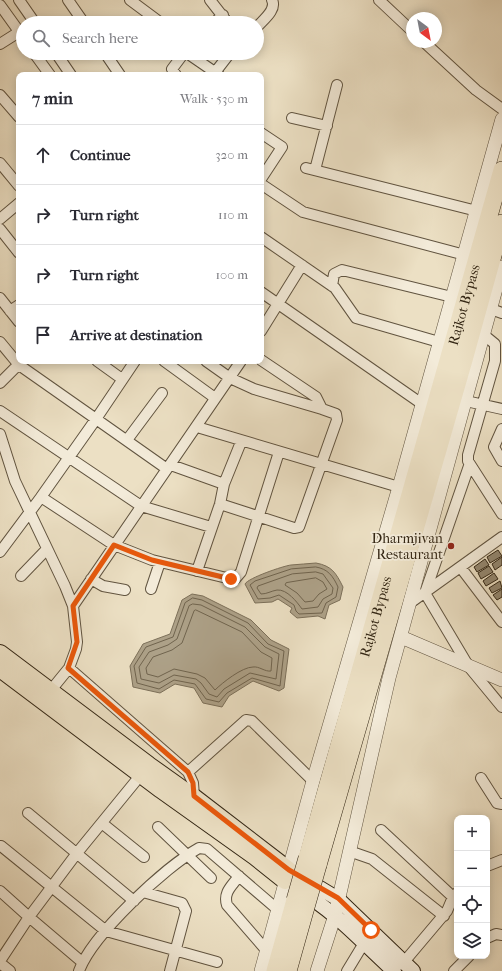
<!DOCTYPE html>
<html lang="en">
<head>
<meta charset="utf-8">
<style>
  :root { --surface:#fff; --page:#f7f7f7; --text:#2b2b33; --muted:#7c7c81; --line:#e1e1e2 }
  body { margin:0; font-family:"IM FELL French Canon",serif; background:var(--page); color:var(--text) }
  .controls { position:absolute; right:12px; bottom:12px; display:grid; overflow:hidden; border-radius:8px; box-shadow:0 2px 10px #0003 }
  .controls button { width:36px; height:36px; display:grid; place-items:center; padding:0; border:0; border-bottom:1px solid var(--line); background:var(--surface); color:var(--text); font:20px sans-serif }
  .compass { position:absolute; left:406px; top:12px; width:36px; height:36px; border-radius:50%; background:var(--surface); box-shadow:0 2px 10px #0003; rotate:148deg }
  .stop { position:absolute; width:12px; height:12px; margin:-9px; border:3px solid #ea580c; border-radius:50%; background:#fff }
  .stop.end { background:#ea580c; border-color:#fff; box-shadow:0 1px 4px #0008 }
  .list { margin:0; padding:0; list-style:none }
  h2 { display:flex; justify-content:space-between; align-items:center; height:52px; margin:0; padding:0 16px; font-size:17px }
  h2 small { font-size:13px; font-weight:400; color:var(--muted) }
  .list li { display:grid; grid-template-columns:26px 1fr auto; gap:12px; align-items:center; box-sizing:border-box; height:60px; padding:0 16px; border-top:1px solid var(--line) }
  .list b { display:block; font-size:15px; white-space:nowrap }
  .list em { font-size:13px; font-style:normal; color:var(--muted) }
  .icon { flex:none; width:22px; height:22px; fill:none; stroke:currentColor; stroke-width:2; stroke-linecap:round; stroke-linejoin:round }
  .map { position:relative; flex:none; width:502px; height:971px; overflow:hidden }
  .search { position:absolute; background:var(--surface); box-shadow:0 2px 10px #0003; left:16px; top:16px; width:248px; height:44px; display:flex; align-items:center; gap:10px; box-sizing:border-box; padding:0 14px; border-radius:22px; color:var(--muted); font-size:15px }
  .panel { position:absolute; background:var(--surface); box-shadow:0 2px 10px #0003; left:16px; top:72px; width:248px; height:292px; border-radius:8px }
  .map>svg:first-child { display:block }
</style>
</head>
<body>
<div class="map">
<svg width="502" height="971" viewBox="0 0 502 971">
  <rect width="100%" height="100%" fill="#ece0c4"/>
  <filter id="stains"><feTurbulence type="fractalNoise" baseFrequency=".005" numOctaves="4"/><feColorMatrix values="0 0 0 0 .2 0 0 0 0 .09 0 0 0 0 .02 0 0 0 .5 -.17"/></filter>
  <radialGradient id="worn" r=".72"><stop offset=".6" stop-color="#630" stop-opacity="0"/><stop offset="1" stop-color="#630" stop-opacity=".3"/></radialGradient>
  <path fill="#ada188" stroke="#7c705a" d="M316,563C332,566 336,573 343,587L340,600L329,605L325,619L318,616L297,618L290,612L292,608L278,599L272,602L255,603L245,584C248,578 283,566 291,565C299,564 308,564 316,563Z
    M192,594L203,596L251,620L271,640L289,649L284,688L279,691L253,681L229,696L222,707L203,703L194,688L175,684L160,693L133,687L130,666L143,644L170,634L182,600Z"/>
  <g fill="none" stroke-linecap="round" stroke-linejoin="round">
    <path stroke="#70644e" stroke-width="1" d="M316,567C328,569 333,576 338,587L336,597L326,603L322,613L299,614L296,611L294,605L279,595L270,598L258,599L250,585L255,581L291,569Z
      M316,572L323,574L333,588L332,594L323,599L318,607L302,609C297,602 287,589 277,590C271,591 267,594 261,594L257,588L258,586L292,574Z
      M316,578L323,582L327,589L319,594L313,601L305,602L297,593L285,585L286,583Z
      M193,598L202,600L248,623L268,644L284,651L280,686L252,678L227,693L219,702L206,699L195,684L174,680L159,689L137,683L134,666L146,647L173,637L185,603Z
      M193,604L201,605L245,627L265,647L279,654L276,679L250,673L224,689L217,697L209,694L201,683L196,679L174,675L159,683L141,679L139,667L149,652L168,645L177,639L189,606Z
      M196,610L242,632L261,652L272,658L271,671C265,672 259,666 253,667C242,667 222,683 215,690L205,678L197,674L174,669L158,677L147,674L146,668L153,657L172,650L182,643L194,611Z"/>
  </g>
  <path fill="#938770" stroke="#332614" d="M498,550L502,556L490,563L487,557Z
    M502,557V565L495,570L492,564Z
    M485,559L489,565L477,572L474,567Z
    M489,566L493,572L481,579L478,573Z
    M494,573L498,579L486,586L483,581Z
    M500,581L502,588L492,593L489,588Z
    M502,589V597L497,600L493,595Z"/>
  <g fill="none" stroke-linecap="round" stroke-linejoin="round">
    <defs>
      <path id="minor" d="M19,0L35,23
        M68,0L84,23
        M130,0L161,23
        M210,0L228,23
        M379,0L412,31
        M0,5L23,37
        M214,23L223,15
        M257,27C263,20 277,10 272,0
        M424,42L476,90L502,109
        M0,44L19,32
        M34,53L50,75
        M56,53L71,75
        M105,53L120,75
        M187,53L219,75
        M176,75L172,69L184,53
        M213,75L230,53
        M0,95L19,117
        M292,118L327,126
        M261,133L282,147L261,179
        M0,163L19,186
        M306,168L477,211
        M315,170L337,85
        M261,184L303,212L465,255
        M0,219L19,203
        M0,229L19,253
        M261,237L335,288L356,318L439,342
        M332,286L334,274L342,270L452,297
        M261,292L422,404
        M0,298L19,322
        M491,309L502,313
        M10,311L19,305
        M261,331L302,265
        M484,335L495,344V361L468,455V461L502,514
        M0,342L19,365L96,419L135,361
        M97,361L122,379
        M164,361L215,398
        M206,361L230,378L254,389L322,409L316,397L261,360
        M0,383L22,361
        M466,401L502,409
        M0,411L141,506L211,527
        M197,427L399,487
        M502,429L494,447L502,461
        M0,434L15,481L65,586L73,606L77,642L76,649L69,668L47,695
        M127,440L162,393
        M171,465L224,484L241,442
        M469,466L425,593L469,667L502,707
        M41,497L96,419L167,469
        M220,504L294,528L299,527L337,420L336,414L322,409
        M0,552L41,497L114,545L152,560L231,579H235L241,572L279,452
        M461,568L502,622
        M197,571L220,504L224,484
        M21,576L47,549
        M91,579L103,586L125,590
        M151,589L160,562
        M410,603L502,537
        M73,606L241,361
        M69,668L188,772
        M481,778L497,803L502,804
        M194,797L193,783L188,772L246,720L252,721L313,781
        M28,813L134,901
        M103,824L144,857
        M158,827L211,878
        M381,830L453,897L457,893
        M1,846L106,931L217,962
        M349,851L372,859L444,916
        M487,866L502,860
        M239,876C232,886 223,892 227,905L266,950
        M0,891L29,917L0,961
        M143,892L182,903L186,911L170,971
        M487,938L496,934L502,935
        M82,962L29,917L77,853L144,771
        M404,962L447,911L453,897
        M0,963L10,971
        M79,971C92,935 165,867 199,848L207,849L277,909
        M347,971L364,943
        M454,971L469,956"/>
      <path id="tertiary" d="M401,637L502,680
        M261,971L313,781L399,487L502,119
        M317,971L335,915L389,678L502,267"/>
      <path id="secondary" d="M305,879L338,899L413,971
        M300,891C336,912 363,943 394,971"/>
      <path id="primary" d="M0,653L149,765L194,797L289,870
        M0,669L161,790L255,857L285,881"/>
      <g id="trunk">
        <path id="s1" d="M307,858L502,170"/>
        <path d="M318,865L464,360L502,223"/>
        <path d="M275,971L295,900"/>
        <path d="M288,971L306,907"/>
      </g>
    </defs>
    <use href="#minor" stroke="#615440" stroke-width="12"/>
    <use href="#tertiary" stroke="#615440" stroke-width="14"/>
    <use href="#secondary" stroke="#332614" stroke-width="16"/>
    <use href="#primary" stroke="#332614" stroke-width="18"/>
    <use href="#trunk" stroke="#332614" stroke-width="18"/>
    <use href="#minor" stroke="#f3ebd9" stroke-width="10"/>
    <use href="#tertiary" stroke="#f3ebd9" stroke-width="13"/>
    <use href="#secondary" stroke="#f3ebd9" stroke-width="14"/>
    <use href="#primary" stroke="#ece0c4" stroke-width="16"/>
    <use href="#trunk" stroke="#ece0c4" stroke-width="17"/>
    <defs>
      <path id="trunk-bridge" d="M295,900L307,858
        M306,907L318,865"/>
    </defs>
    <use href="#trunk-bridge" stroke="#332614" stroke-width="18" stroke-linecap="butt"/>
    <use href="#trunk-bridge" stroke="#ece0c4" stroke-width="17"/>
  </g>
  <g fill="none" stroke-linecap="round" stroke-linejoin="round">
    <path stroke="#ea580c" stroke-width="5" d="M231,579L152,560L114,545L73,606L77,642L68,668L188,772L193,783L194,796L289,870L338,898L371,930"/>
  </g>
  <circle fill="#8f2418" stroke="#f3ebd9" stroke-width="1.5" cx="451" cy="546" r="4"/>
  <g text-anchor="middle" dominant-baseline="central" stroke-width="3.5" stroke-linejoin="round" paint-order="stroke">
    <g font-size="14" fill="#332614" stroke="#f3ebd9">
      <text stroke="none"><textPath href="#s1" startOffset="575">Rajkot Bypass</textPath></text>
      <text stroke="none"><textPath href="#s1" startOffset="251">Rajkot Bypass</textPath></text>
    </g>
    <g font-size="14" fill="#332614" stroke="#f3ebd9" text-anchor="end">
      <text x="443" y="538">Dharmjivan<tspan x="443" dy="16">Restaurant</tspan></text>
    </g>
  </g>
  <rect width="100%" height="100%" filter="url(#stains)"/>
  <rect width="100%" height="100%" fill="url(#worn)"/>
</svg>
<div class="controls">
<button>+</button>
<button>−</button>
<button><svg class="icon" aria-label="locate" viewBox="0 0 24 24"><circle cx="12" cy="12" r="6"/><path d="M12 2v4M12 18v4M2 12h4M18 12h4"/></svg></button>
<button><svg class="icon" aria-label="layers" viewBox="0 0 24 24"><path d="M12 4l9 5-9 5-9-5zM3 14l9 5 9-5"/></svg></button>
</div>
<svg class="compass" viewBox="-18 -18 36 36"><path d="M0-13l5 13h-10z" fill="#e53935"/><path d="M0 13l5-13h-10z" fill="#7c7c81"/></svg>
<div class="stop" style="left:371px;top:930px"></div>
<div class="stop end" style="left:231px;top:579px"></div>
<div class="search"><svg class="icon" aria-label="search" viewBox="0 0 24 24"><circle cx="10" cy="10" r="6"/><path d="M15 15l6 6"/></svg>Search here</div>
<section class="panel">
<h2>7 min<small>Walk · 530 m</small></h2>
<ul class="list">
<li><svg class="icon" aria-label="ahead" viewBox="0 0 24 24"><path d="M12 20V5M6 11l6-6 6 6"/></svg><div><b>Continue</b></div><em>320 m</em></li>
<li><svg class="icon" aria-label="right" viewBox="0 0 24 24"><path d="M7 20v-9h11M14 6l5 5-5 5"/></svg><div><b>Turn right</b></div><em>110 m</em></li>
<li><svg class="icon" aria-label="right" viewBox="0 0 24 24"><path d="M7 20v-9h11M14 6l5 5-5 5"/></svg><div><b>Turn right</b></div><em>100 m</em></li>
<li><svg class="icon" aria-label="arrive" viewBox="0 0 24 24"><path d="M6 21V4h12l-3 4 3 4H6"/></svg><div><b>Arrive at destination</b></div></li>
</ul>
</section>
</div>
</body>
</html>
